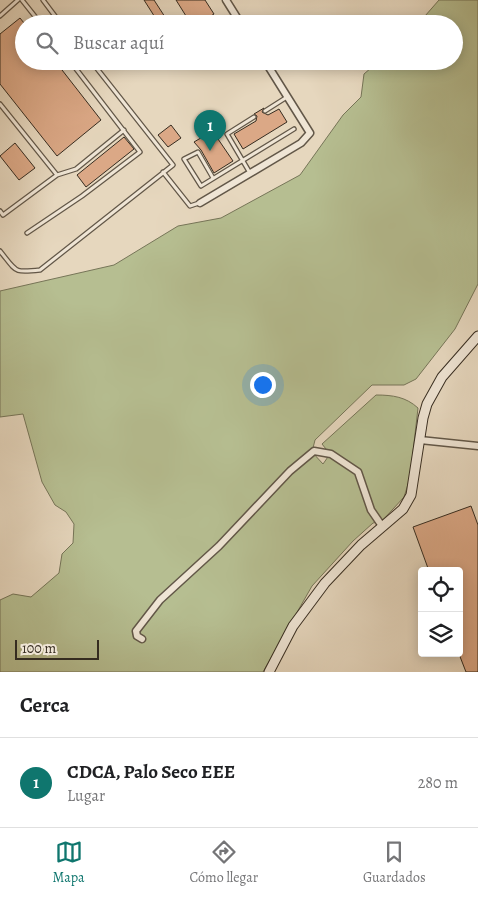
<!DOCTYPE html>
<html lang="es">
<head>
<meta charset="utf-8">
<style>
  :root { --surface:#fff; --page:#f2f2f2; --text:#202124; --muted:#757577; --line:#e0e0e0; --accent:#0f766e }
  body { margin:0; font-family:Alegreya,serif; background:var(--page); color:var(--text) }
  .controls { position:absolute; right:15px; bottom:15px; display:grid; overflow:hidden; border-radius:5px; box-shadow:0 2px 12px #0003 }
  .controls button { width:45px; height:45px; display:grid; place-items:center; padding:0; border:0; border-bottom:1px solid var(--line); background:var(--surface); color:var(--text); font:25px sans-serif }
  .scale { position:absolute; left:15px; bottom:12px; width:84px; box-sizing:border-box; padding-left:5px; border:2px solid #362c20; border-top:0; font-size:14px; line-height:18px; white-space:nowrap; color:#362c20; -webkit-text-stroke:4px #efe5d5; paint-order:stroke }
  .you { position:absolute; left:262px; top:384px; width:18px; height:18px; margin:-12px; border:4px solid #fff; border-radius:50%; background:#1a73e8; box-shadow:0 0 0 8px #1a73e833 }
  .badge { display:grid; place-items:center; width:32px; height:32px; border-radius:50%; background:var(--accent); color:#fff; font-size:16px; font-weight:700 }
  .pin { position:absolute; translate:-50% -41px; filter:drop-shadow(0 1px 2px #0008) }
  .pin::after { content:''; position:absolute; top:26px; width:18px; height:15px; background:inherit; clip-path:polygon(0 0,100% 0,50% 100%) }
  .list { margin:0; padding:0; list-style:none }
  h2 { display:flex; justify-content:space-between; align-items:center; height:65px; margin:0; padding:0 20px; font-size:21px }
  h2 small { font-size:16px; font-weight:400; color:var(--muted) }
  .list li { display:grid; grid-template-columns:32px 1fr auto; gap:15px; align-items:center; box-sizing:border-box; height:90px; padding:0 20px; border-top:1px solid var(--line) }
  .list b { display:block; font-size:19px; white-space:nowrap }
  .list p { margin:0; font-size:16px; white-space:nowrap; color:var(--muted) }
  .list em { font-size:16px; font-style:normal; color:var(--muted) }
  .icon { flex:none; width:28px; height:28px; fill:none; stroke:currentColor; stroke-width:2; stroke-linecap:round; stroke-linejoin:round }
  .map { position:relative; flex:none; width:478px; height:672px; overflow:hidden }
  .search { position:absolute; background:var(--surface); box-shadow:0 2px 12px #0003; left:15px; right:15px; top:15px; height:55px; display:flex; align-items:center; gap:12px; box-sizing:border-box; padding:0 18px; border-radius:28px; color:var(--muted); font-size:19px }
  .sheet { height:155px; background:var(--surface) }
  nav { display:flex; justify-content:space-around; align-items:center; box-sizing:border-box; height:70px; border-top:1px solid var(--line); background:var(--surface); font-size:14px; color:var(--muted) }
  nav a { display:grid; justify-items:center; gap:2px }
  nav .on { color:var(--accent) }
  .map>svg:first-child { display:block }
</style>
</head>
<body>
<div class="map">
<svg width="478" height="672" viewBox="0 0 478 672">
  <rect width="100%" height="100%" fill="#e6d7be"/>
  <filter id="stains"><feTurbulence type="fractalNoise" baseFrequency=".004" numOctaves="4"/><feColorMatrix values="0 0 0 0 .2 0 0 0 0 .09 0 0 0 0 .02 0 0 0 .5 -.17"/></filter>
  <radialGradient id="worn" r=".72"><stop offset=".6" stop-color="#630" stop-opacity="0"/><stop offset="1" stop-color="#630" stop-opacity=".3"/></radialGradient>
  <path fill="#b6be91" stroke="#767558" d="M439,0H478V284L455,329L416,379L404,385H372L315,440L312,452L323,464L330,454L322,444L376,395C393,395 406,397 418,408L410,478L404,497L382,521L373,523L353,541L312,586L263,672H0V600L13,594L31,597L59,573L62,554L73,543L74,524L66,512L55,505L42,482L23,414L0,417V291L114,265L178,226L221,218L300,175L343,115L361,97L364,74L379,61H454V24H418Z"/>
  <path fill="#dba886" stroke="#362c20" d="M144,0H154L165,17L158,22Z
    M176,0H205L214,14L198,24H191Z
    M20,18L24,23V61H55L101,120L57,156L0,84V34Z
    M264,108L262,112L268,115L279,109L287,122L243,149L234,134L256,121L257,116L254,114Z
    M171,125L181,138L168,147L158,135Z
    M216,129L221,137L218,139L233,161L214,173L201,150L194,142Z
    M124,137L134,149L86,187L77,175Z
    M15,143L35,168L19,180L0,156Z
    M471,506L478,525V672H466L459,654V571H429L413,527Z"/>
  <g fill="none" stroke-linecap="round" stroke-linejoin="round">
    <defs>
      <path id="lane" d="M22,0L41,24
        M43,0L61,24
        M0,16L18,0
        M0,104L57,175L3,215L0,211
        M265,111L287,97
        M163,172L190,206L199,203
        M250,173L227,134L254,117
        M57,175L76,169L124,130
        M213,178L198,152L184,159L201,186L294,129
        M27,233L82,196L140,152L70,61
        M0,251C17,272 13,273 40,270L173,165L91,61"/>
      <path id="street" d="M226,0L241,24
        M200,203L301,143L310,133L265,61
        M420,440L478,446
        M142,639L137,636L136,631L160,600L219,546L290,471L314,451L331,454L358,472L371,510L382,526"/>
      <path id="secondary" d="M269,672L293,626L325,583L361,545L403,509L411,495L423,418L427,404L442,377L478,336"/>
    </defs>
    <use href="#lane" stroke="#625748" stroke-width="5.5"/>
    <use href="#street" stroke="#625748" stroke-width="9"/>
    <use href="#secondary" stroke="#362c20" stroke-width="11"/>
    <use href="#lane" stroke="#efe5d5" stroke-width="3"/>
    <use href="#street" stroke="#efe5d5" stroke-width="6"/>
    <use href="#secondary" stroke="#efe5d5" stroke-width="9"/>
  </g>
  <rect width="100%" height="100%" filter="url(#stains)"/>
  <rect width="100%" height="100%" fill="url(#worn)"/>
</svg>
<div class="controls">
<button><svg class="icon" aria-label="locate" viewBox="0 0 24 24"><circle cx="12" cy="12" r="6"/><path d="M12 2v4M12 18v4M2 12h4M18 12h4"/></svg></button>
<button><svg class="icon" aria-label="layers" viewBox="0 0 24 24"><path d="M12 4l9 5-9 5-9-5zM3 14l9 5 9-5"/></svg></button>
</div>
<div class="scale">100 m</div>
<div class="you"></div>
<div class="pin badge" style="left:210px;top:151px">1</div>
<div class="search"><svg class="icon" aria-label="search" viewBox="0 0 24 24"><circle cx="10" cy="10" r="6"/><path d="M15 15l6 6"/></svg>Buscar aquí</div>
</div>
<section class="sheet">
<h2>Cerca<small></small></h2>
<ul class="list">
<li><span class="badge">1</span><div><b>CDCA, Palo Seco EEE</b><p>Lugar</p></div><em>280 m</em></li>
</ul>
</section>
<nav>
<a class="on"><svg class="icon" aria-label="map" viewBox="0 0 24 24"><path d="M3 6l6-2 6 2 6-2v14l-6 2-6-2-6 2zM9 4v14M15 6v14"/></svg>Mapa</a>
<a><svg class="icon" aria-label="directions" viewBox="0 0 24 24"><path d="M12 3l9 9-9 9-9-9zM9 14v-3h6M13 9l2 2-2 2"/></svg>Cómo llegar</a>
<a><svg class="icon" aria-label="saved" viewBox="0 0 24 24"><path d="M7 4h10v16l-5-4-5 4z"/></svg>Guardados</a>
</nav>
</body>
</html>
